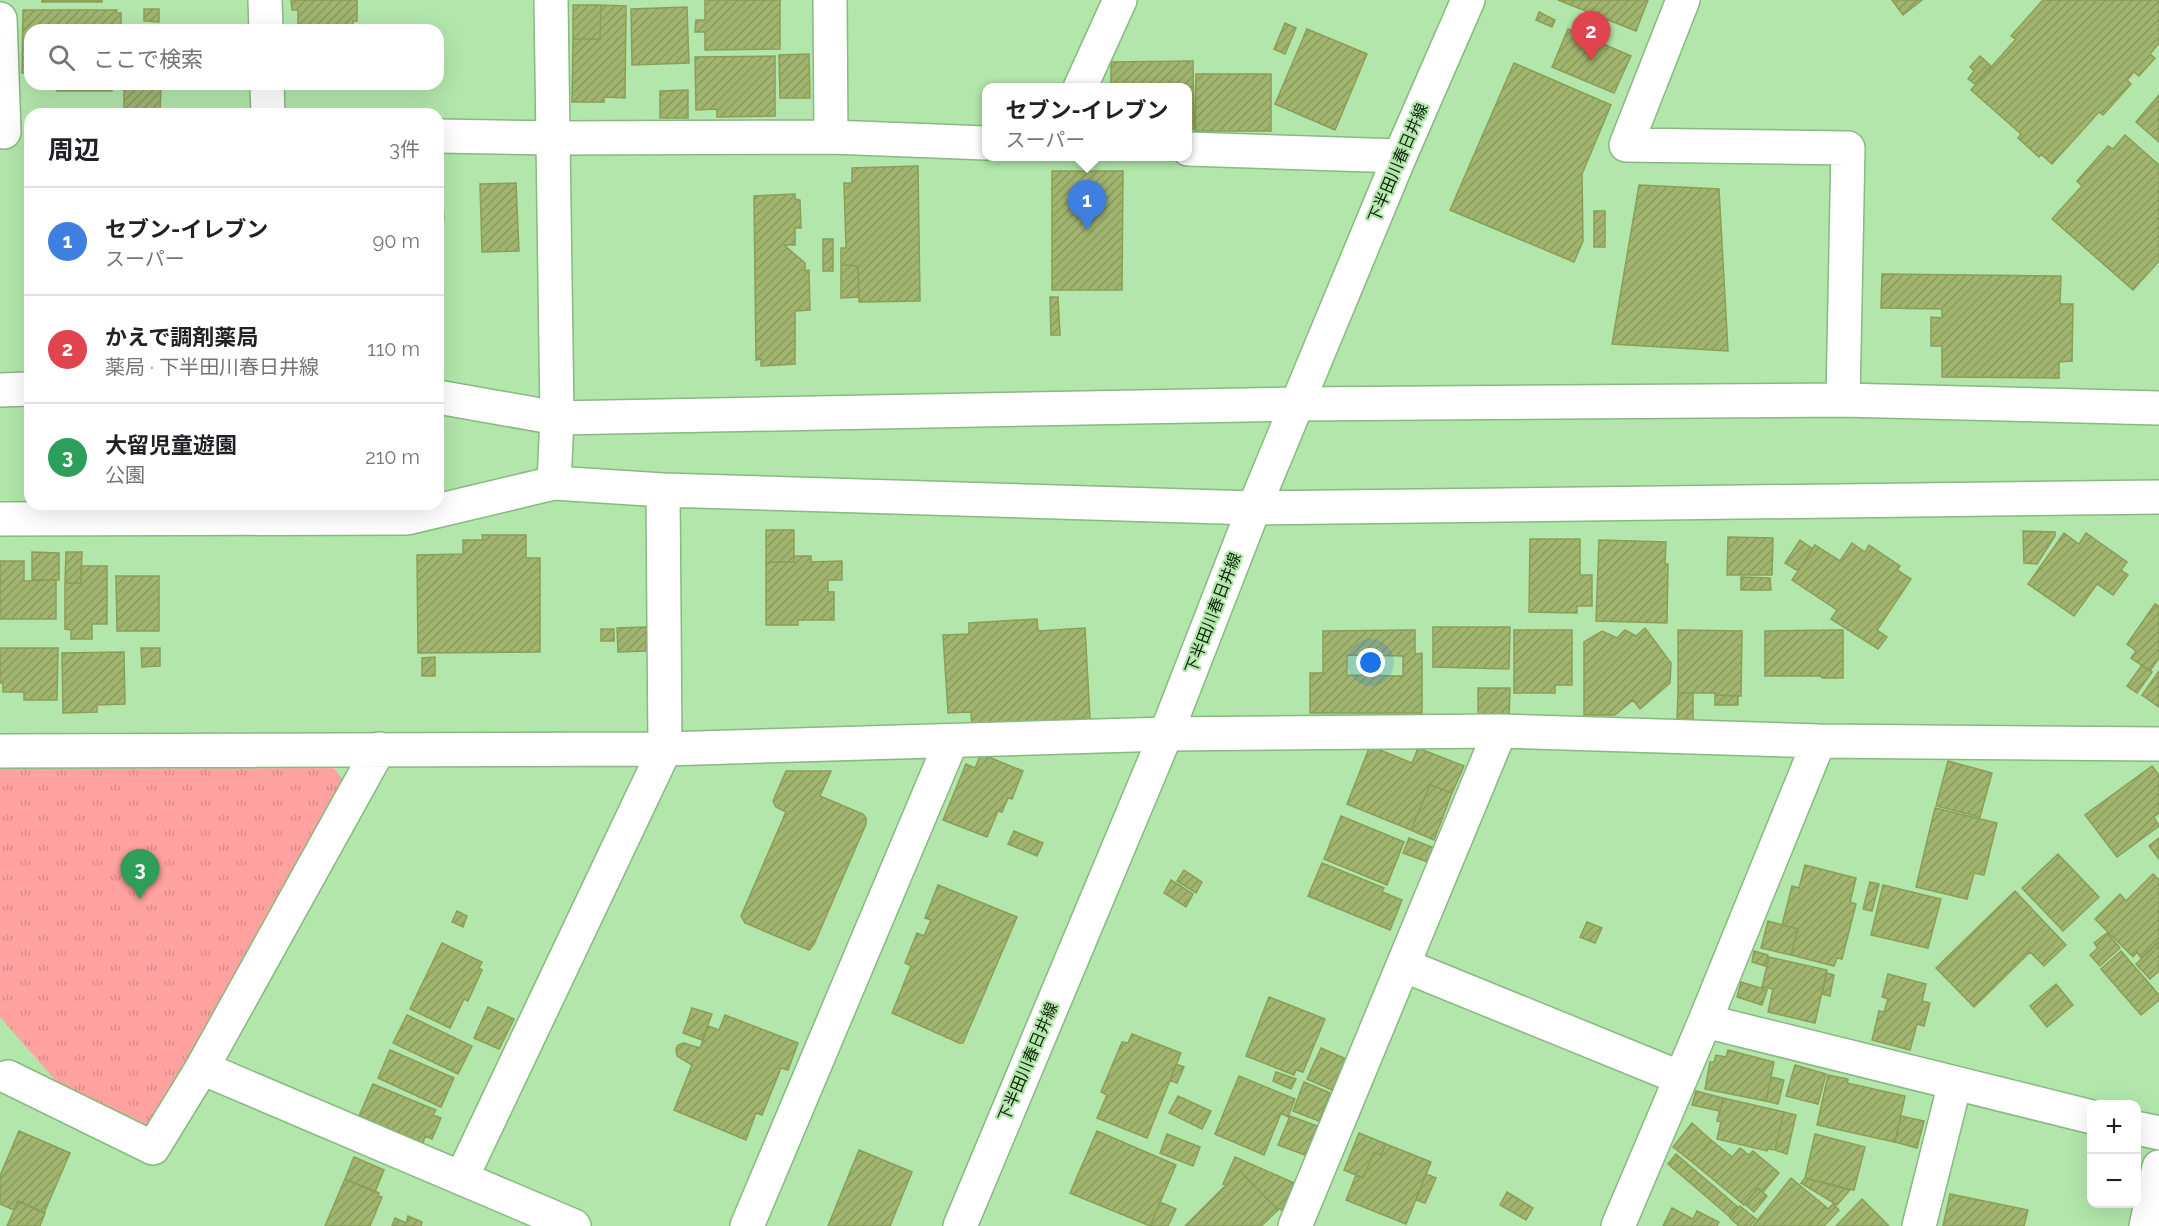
<!DOCTYPE html>
<html lang="ja">
<head>
<meta charset="utf-8">
<style>
  :root { --surface:#fff; --page:#f6f6f6; --text:#202124; --muted:#757577; --line:#e0e0e0; --accent:#db2777 }
  body { margin:0; font-family:Raleway,"Noto Sans JP",sans-serif; background:var(--page); color:var(--text) }
  .controls { position:absolute; right:18px; bottom:18px; display:grid; overflow:hidden; border-radius:12px; box-shadow:0 6px 24px #0002 }
  .controls button { width:54px; height:54px; display:grid; place-items:center; padding:0; border:0; border-bottom:2px solid var(--line); background:var(--surface); color:var(--text); font:30px sans-serif }
  .you { position:absolute; left:1371px; top:663px; width:21px; height:21px; margin:-15px; border:4px solid #fff; border-radius:50%; background:#1a73e8; box-shadow:0 0 0 9px #1a73e833 }
  .badge { display:grid; place-items:center; width:39px; height:39px; border-radius:50%; background:var(--accent); color:#fff; font-size:20px; font-weight:700 }
  .pin { position:absolute; translate:-50% -50px; filter:drop-shadow(0 2px 3px #0008) }
  .pin::after { content:''; position:absolute; top:32px; width:21px; height:18px; background:inherit; clip-path:polygon(0 0,100% 0,50% 100%) }
  .popup { position:absolute; left:982px; top:83px; width:210px; height:78px; box-sizing:border-box; display:grid; place-content:center; border-radius:12px; background:var(--surface); filter:drop-shadow(0 2px 4px #0005); font-size:20px; white-space:nowrap; color:var(--muted) }
  .popup b { font-size:22px; color:var(--text) }
  .popup::after { content:''; position:absolute; left:50%; top:100%; margin-left:-12px; border:12px solid transparent; border-top-color:var(--surface) }
  .list { margin:0; padding:0; list-style:none }
  h2 { display:flex; justify-content:space-between; align-items:center; height:78px; margin:0; padding:0 24px; font-size:26px }
  h2 small { font-size:20px; font-weight:400; color:var(--muted) }
  .list li { display:grid; grid-template-columns:39px 1fr auto; gap:18px; align-items:center; box-sizing:border-box; height:108px; padding:0 24px; border-top:2px solid var(--line) }
  .list b { display:block; font-size:22px; white-space:nowrap }
  .list p { margin:0; font-size:20px; white-space:nowrap; color:var(--muted) }
  .list em { font-size:20px; font-style:normal; color:var(--muted) }
  .icon { flex:none; width:33px; height:33px; fill:none; stroke:currentColor; stroke-width:2; stroke-linecap:round; stroke-linejoin:round }
  .map { position:relative; flex:none; width:2159px; height:1226px; overflow:hidden }
  .search { position:absolute; background:var(--surface); box-shadow:0 6px 24px #0002; left:24px; top:24px; width:420px; height:66px; display:flex; align-items:center; gap:15px; box-sizing:border-box; padding:0 21px; border-radius:18px; color:var(--muted); font-size:22px }
  .panel { position:absolute; background:var(--surface); box-shadow:0 6px 24px #0002; left:24px; top:108px; width:420px; height:402px; border-radius:18px }
  .map>svg:first-child { display:block }
</style>
</head>
<body>
<div class="map">
<svg width="2159" height="1226" viewBox="0 0 2159 1226">
  <defs>
    <pattern id="grass-tufts" width="24" height="20" patternUnits="userSpaceOnUse" patternTransform="scale(1.5)"><rect width="24" height="20" fill="#ffa2a0"/><path d="M3 7l-1-3M5 7V3M7 7l1-3M15 17l-1-3M17 17v-4M19 17l1-3" fill="none" stroke="#d98b88"/></pattern>
    <pattern id="building-hatch" width="6" height="6" patternUnits="userSpaceOnUse" patternTransform="scale(1.5)"><rect width="6" height="6" fill="#a2b56f"/><path d="M-1 1l2-2M0 6l6-6M5 7l2-2" fill="none" stroke="#8a9b5f"/></pattern>
  </defs>
  <rect width="100%" height="100%" fill="#b2e6ab"/>
  <path fill="url(#grass-tufts)" d="M334,768L343,780L159,1123L140,1130L64,1090L0,1017V769Z"/>
  <path fill="url(#building-hatch)" stroke="#8b9e58" stroke-width="1.5" fill-rule="evenodd" d="M42,0H102V2H42Z
    M291,0H357V21H353V30H298V10H292Z
    M705,0H780V49L705,50V32H695L696,20H705Z
    M1558,0H1648L1636,31Z
    M1892,0H1922L1903,15Z
    M2043,0H2159V43L2150,54L2155,58L2139,76L2134,72L2127,80L2131,84L2103,115L2099,112L2052,164L2041,154L2039,157L2018,138L2021,134L1971,90L2016,39L2011,36Z
    M573,5H601L600,39H573Z
    M601,5L626,6L625,98L604,97V102H572L573,39H600Z
    M687,7L689,63L632,65L631,9Z
    M144,9H159V22L144,21Z
    M23,10H117L116,13H121V30H30V73H22Z
    M1539,12L1555,20L1552,27L1536,20Z
    M1285,23L1296,28L1285,54L1274,49Z
    M1307,29L1367,54L1335,130L1275,104Z
    M1568,29L1631,56L1614,93L1552,67Z
    M809,54L810,98H780L779,55Z
    M775,56V116L717,117V109L696,110L695,57Z
    M1980,56L1991,66L1975,84L1968,79L1974,71L1970,67Z
    M1193,61L1194,129H1188V88H1111V62Z
    M1514,63L1611,105L1582,174L1583,241L1574,262L1450,210Z
    M1196,74H1271V131H1195Z
    M58,84H112V91H57Z
    M124,87L161,88L160,114H124Z
    M688,90V118H660V91Z
    M2159,95V142L2136,122Z
    M2125,135L2159,165V261L2133,290L2052,219L2082,186L2077,181L2108,146L2113,149Z
    M918,166L920,301L859,302L858,266L841,265V248H846L844,183H852V168Z
    M1052,171H1123L1122,290H1052Z
    M516,183L519,251L482,252L480,184Z
    M438,185H441L444,219H438Z
    M1639,185L1719,189L1728,351L1612,344Z
    M795,194V199L800,200L801,228H795V245H784L805,263V271L809,270L810,310L795,311V364L761,366V359L756,360L754,196Z
    M1594,211H1605V247H1594Z
    M823,239H833V271H823Z
    M841,265L858,266L859,297L841,298Z
    M1882,274L2061,276L2060,304H2073L2072,361L2059,362V378L1942,377V346H1931V317L1942,318V309L1881,308Z
    M1050,297H1058L1060,335H1051Z
    M766,530H794V562H766Z
    M2023,531L2055,532V536L2037,564L2024,563Z
    M2064,533L2079,544L2086,533L2127,562L2121,570L2128,575L2113,595L2097,584L2074,616L2028,584Z
    M482,535H526V558H540V652L418,653L417,555L463,554V540H483Z
    M1728,537L1773,538L1772,575H1727Z
    M1530,539H1580V575H1592V606H1577V613L1529,612Z
    M1599,540L1666,542L1665,564H1668L1667,623L1596,621Z
    M1800,540L1813,549L1798,571L1785,563Z
    M1852,543L1865,552L1869,545L1900,566L1897,570L1911,579L1877,630L1887,637L1878,649L1831,619L1837,610L1792,580L1815,545L1840,561Z
    M32,552L59,553V580H32Z
    M66,552H82L81,583H65Z
    M794,556H811V562L842,561V580H828V592H834V620H798V625H766V562H794Z
    M0,561H24V581L56,580V619H0Z
    M81,566H107V624H92V639H71V630L65,629V583H81Z
    M116,576H159V631H117Z
    M1741,577L1770,578L1771,590H1741Z
    M2155,604L2159,606V658L2150,671L2131,658L2136,651L2127,644Z
    M1037,619L1038,631L1085,628L1090,718L972,725L971,712L948,713L943,635L969,634V623Z
    M646,627V651L618,652L617,628Z
    M1433,627H1510L1509,669L1433,667Z
    M1645,628L1671,663L1670,683L1640,709L1633,700L1615,715H1584V642L1602,631L1617,638L1625,630L1636,636Z
    M601,629H614V641H601Z
    M1415,630V654L1422,653V713H1310V673H1323V631ZM1347,655L1403,656V676L1347,675Z
    M1514,630H1572V685H1555V693H1514Z
    M1678,630L1742,631L1741,696L1715,695V693H1678Z
    M1843,630V678H1822L1821,676H1765V631Z
    M0,648H58L57,700H24V692H3V683H0Z
    M141,648H160V666L142,667Z
    M124,652L125,704L97,705V712L63,713L62,653Z
    M435,657V676H422V658Z
    M2142,665L2152,672L2137,693L2127,686Z
    M2159,671V707L2142,695Z
    M1478,688H1510L1509,717L1478,718Z
    M1678,693H1693V719H1677Z
    M1715,695L1738,696V705H1715Z
    M1370,746L1412,763L1418,748L1464,766L1452,793L1430,785L1411,830L1347,804Z
    M981,754L1023,771L1012,799L1008,798L1002,812L998,811L987,837L943,820L966,764L975,768Z
    M1948,761L1992,773L1980,817L1936,806Z
    M2152,766L2159,775V813L2154,817L2159,826L2117,857L2085,815Z
    M786,771H831L820,796L863,814L866,818V824L814,944L809,950L745,923L741,916L786,812L776,807L773,801Z
    M1430,785L1452,793L1434,840L1411,830Z
    M1935,808L1997,823L1984,875L1974,873L1967,899L1916,887Z
    M1341,816L1404,842L1387,885L1324,859Z
    M1014,831L1043,843L1037,856L1008,844Z
    M1409,838L1434,848L1428,862L1403,853Z
    M2159,838V859L2149,846Z
    M2058,854L2099,897L2063,931L2022,888Z
    M1322,863L1384,888L1382,892L1402,900L1390,930L1308,896Z
    M1805,865L1856,878L1850,902L1856,904L1842,959L1837,958L1834,966L1791,955L1798,929L1782,925L1792,886L1799,888Z
    M1184,870L1202,882L1196,893L1177,881Z
    M2153,874L2159,880V941L2141,958L2137,952L2133,957L2095,919L2120,894L2126,901Z
    M1171,880L1193,894L1186,907L1164,893Z
    M1870,882L1879,884L1872,911L1863,909Z
    M938,885L1017,917L963,1043H959L892,1013L911,966L905,963L917,933L924,936L931,920L925,918Z
    M1883,885L1941,899L1928,948L1871,935Z
    M2015,891L2066,945L2044,966L2030,952L1974,1007L1936,968Z
    M457,911L467,916L463,927L452,922Z
    M1768,921L1798,929L1791,955L1761,948Z
    M1587,922L1602,928L1595,943L1580,937Z
    M2107,933L2120,948L2100,966L2090,955L2098,948L2094,943Z
    M2159,942V971L2150,979L2136,964Z
    M442,943L482,962L479,968L482,970L468,1001L464,999L450,1028L410,1009Z
    M1754,951L1768,955L1765,966L1752,962Z
    M2121,951L2159,995V1000L2141,1015L2101,969Z
    M1769,957L1827,970L1815,1023L1768,1012L1773,989L1762,987Z
    M1827,973L1834,975L1830,996L1822,994Z
    M1888,974L1926,984L1922,1001L1930,1003L1924,1026L1917,1024L1910,1050L1872,1040L1879,1011L1884,1012L1888,999L1882,997Z
    M1741,982L1767,990L1762,1005L1737,997Z
    M2056,984L2073,1005L2047,1027L2030,1006Z
    M1269,997L1325,1019L1303,1072L1296,1070L1294,1075L1246,1056Z
    M488,1007L514,1019L499,1049L474,1038Z
    M692,1008L712,1014L702,1040L683,1033Z
    M407,1015L472,1046L458,1074L393,1043Z
    M725,1015L798,1043L788,1070L781,1068L762,1115L756,1113L746,1140L674,1110L692,1065L677,1056L676,1049L678,1045L684,1043L700,1048L708,1026L719,1030Z
    M1132,1034L1181,1053L1147,1138L1097,1118L1107,1095L1101,1092L1122,1042L1128,1043Z
    M1321,1048L1346,1059L1332,1090L1307,1079Z
    M390,1050L454,1078L441,1107L378,1078Z
    M1728,1050L1774,1062L1766,1101L1705,1089L1710,1062H1714L1716,1055L1726,1057Z
    M1176,1064L1184,1067L1177,1083L1170,1080Z
    M1795,1065L1826,1074L1818,1104L1786,1096Z
    M1276,1072L1296,1079L1291,1089L1273,1081Z
    M1828,1075L1848,1079L1847,1083L1905,1096L1895,1142L1817,1125Z
    M1239,1076L1295,1099L1288,1117L1281,1113L1264,1155L1215,1134Z
    M1771,1077L1784,1080L1778,1104L1766,1101Z
    M1304,1082L1330,1093L1319,1121L1293,1111Z
    M373,1084L436,1110L433,1115L441,1118L432,1139L425,1136L423,1143L359,1116Z
    M1696,1091L1723,1098L1720,1111L1692,1105Z
    M1178,1096L1211,1111L1202,1129L1169,1113Z
    M1723,1098L1784,1112L1775,1150L1768,1149L1767,1151L1717,1139L1721,1122L1717,1121Z
    M1784,1112L1796,1115L1787,1154L1775,1150Z
    M1290,1116L1317,1126L1305,1155L1278,1145Z
    M1901,1116L1924,1121L1917,1148L1895,1142Z
    M1692,1123L1711,1140L1692,1162L1673,1147Z
    M19,1131L70,1153L44,1213L18,1201L14,1210L0,1204V1176Z
    M1097,1131L1176,1165L1150,1226L1070,1193Z
    M1359,1133L1386,1144L1381,1155L1374,1152L1363,1178L1344,1170Z
    M1167,1134L1200,1147L1193,1166L1160,1153Z
    M1815,1134L1865,1147L1854,1190L1805,1178Z
    M1711,1140L1732,1157L1740,1148L1749,1155L1753,1151L1779,1173L1763,1192L1758,1188L1744,1205L1692,1162Z
    M1386,1144L1431,1162L1406,1224L1346,1200L1356,1175L1363,1178L1374,1152L1381,1155Z
    M859,1150L912,1172L890,1226H828Z
    M1676,1154L1738,1207L1730,1217L1668,1164Z
    M354,1157L384,1170L375,1192L345,1179Z
    M1235,1157L1294,1183L1282,1210L1275,1207L1240,1171L1226,1185L1223,1184Z
    M1240,1171L1278,1210L1261,1226H1185Z
    M1426,1174L1436,1178L1425,1203L1416,1200Z
    M1791,1178L1825,1206L1809,1226H1753Z
    M1805,1178L1850,1190L1837,1205L1801,1183Z
    M345,1179L379,1193L378,1196L382,1197L370,1226H325Z
    M1758,1188L1767,1196L1754,1212L1745,1204Z
    M1507,1192L1533,1208L1526,1220L1500,1205Z
    M1950,1194L2028,1210L2024,1226H1943Z
    M1862,1199L1889,1226H1836Z
    M18,1201L45,1213L40,1226H7Z
    M1160,1202L1176,1209L1168,1226H1150Z
    M1833,1204L1839,1210L1824,1226H1809L1825,1206L1828,1209Z
    M1740,1206L1756,1219L1750,1226H1739L1730,1218Z
    M1672,1208L1693,1219L1697,1211L1719,1222L1717,1226H1663Z
    M408,1216L422,1222L421,1226H392L395,1218L406,1223Z"/>
  <g fill="none" stroke-linecap="round" stroke-linejoin="round">
    <defs>
      <path id="street" d="M265,0L266,30
        M551,0L557,418L554,483
        M830,0L831,137
        M1683,0L1626,145L1848,148L1843,400
        M0,19L4,132
        M267,84L268,114
        M1080,88L1120,0
        M438,136L553,138L831,137L986,143
        M1188,149L1400,156
        M0,390L30,389
        M438,397L557,418L1298,404L1843,400L2159,408
        M0,519L407,518L554,483L663,490L1254,508L2159,497
        M379,749L202,1068L574,1226
        M0,751L665,749L1166,734L1500,731L1819,741L2159,744
        M1403,965L1681,1078
        M1705,1021L2092,1117
        M8,1077L153,1148L202,1068
        M2136,1128L2159,1133
        M462,1177L665,749L663,490
        M747,1226L951,742
        M1295,1226L1500,731
        M1618,1226L1705,1021L1819,741
        M1919,1226L1955,1083"/>
      <path id="secondary" d="M960,1226L1166,734L1254,508L1400,156L1468,0
        M2146,1226L2159,1167"/>
    </defs>
    <use href="#street" stroke="#87b980" stroke-width="36"/>
    <use href="#secondary" stroke="#87b980" stroke-width="36"/>
    <use href="#street" stroke="#fff" stroke-width="33"/>
    <use href="#secondary" stroke="#fff" stroke-width="33"/>
  </g>
  <g text-anchor="middle" dominant-baseline="central" stroke-width="4.5" stroke-linejoin="round" paint-order="stroke">
    <g font-size="16" fill="#0d200a" stroke="#b2e6ab">
      <text transform="translate(1398 163) rotate(-67)">下半田川春日井線</text>
      <text transform="translate(1213 613) rotate(-69)">下半田川春日井線</text>
      <text transform="translate(1028 1062) rotate(-67)">下半田川春日井線</text>
    </g>
  </g>
</svg>
<div class="controls">
<button>+</button>
<button>−</button>
</div>
<div class="you"></div>
<div class="pin badge" style="left:1087px;top:230px;background:#3f7fe0">1</div>
<div class="popup"><b>セブン-イレブン</b>スーパー</div>
<div class="pin badge" style="left:1591px;top:61px;background:#e0444e">2</div>
<div class="pin badge" style="left:140px;top:899px;background:#2e9e5b">3</div>
<div class="search"><svg class="icon" aria-label="search" viewBox="0 0 24 24"><circle cx="10" cy="10" r="6"/><path d="M15 15l6 6"/></svg>ここで検索</div>
<section class="panel">
<h2>周辺<small>3件</small></h2>
<ul class="list">
<li><span class="badge" style="background:#3f7fe0">1</span><div><b>セブン-イレブン</b><p>スーパー</p></div><em>90 m</em></li>
<li><span class="badge" style="background:#e0444e">2</span><div><b>かえで調剤薬局</b><p>薬局 · 下半田川春日井線</p></div><em>110 m</em></li>
<li><span class="badge" style="background:#2e9e5b">3</span><div><b>大留児童遊園</b><p>公園</p></div><em>210 m</em></li>
</ul>
</section>
</div>
</body>
</html>
